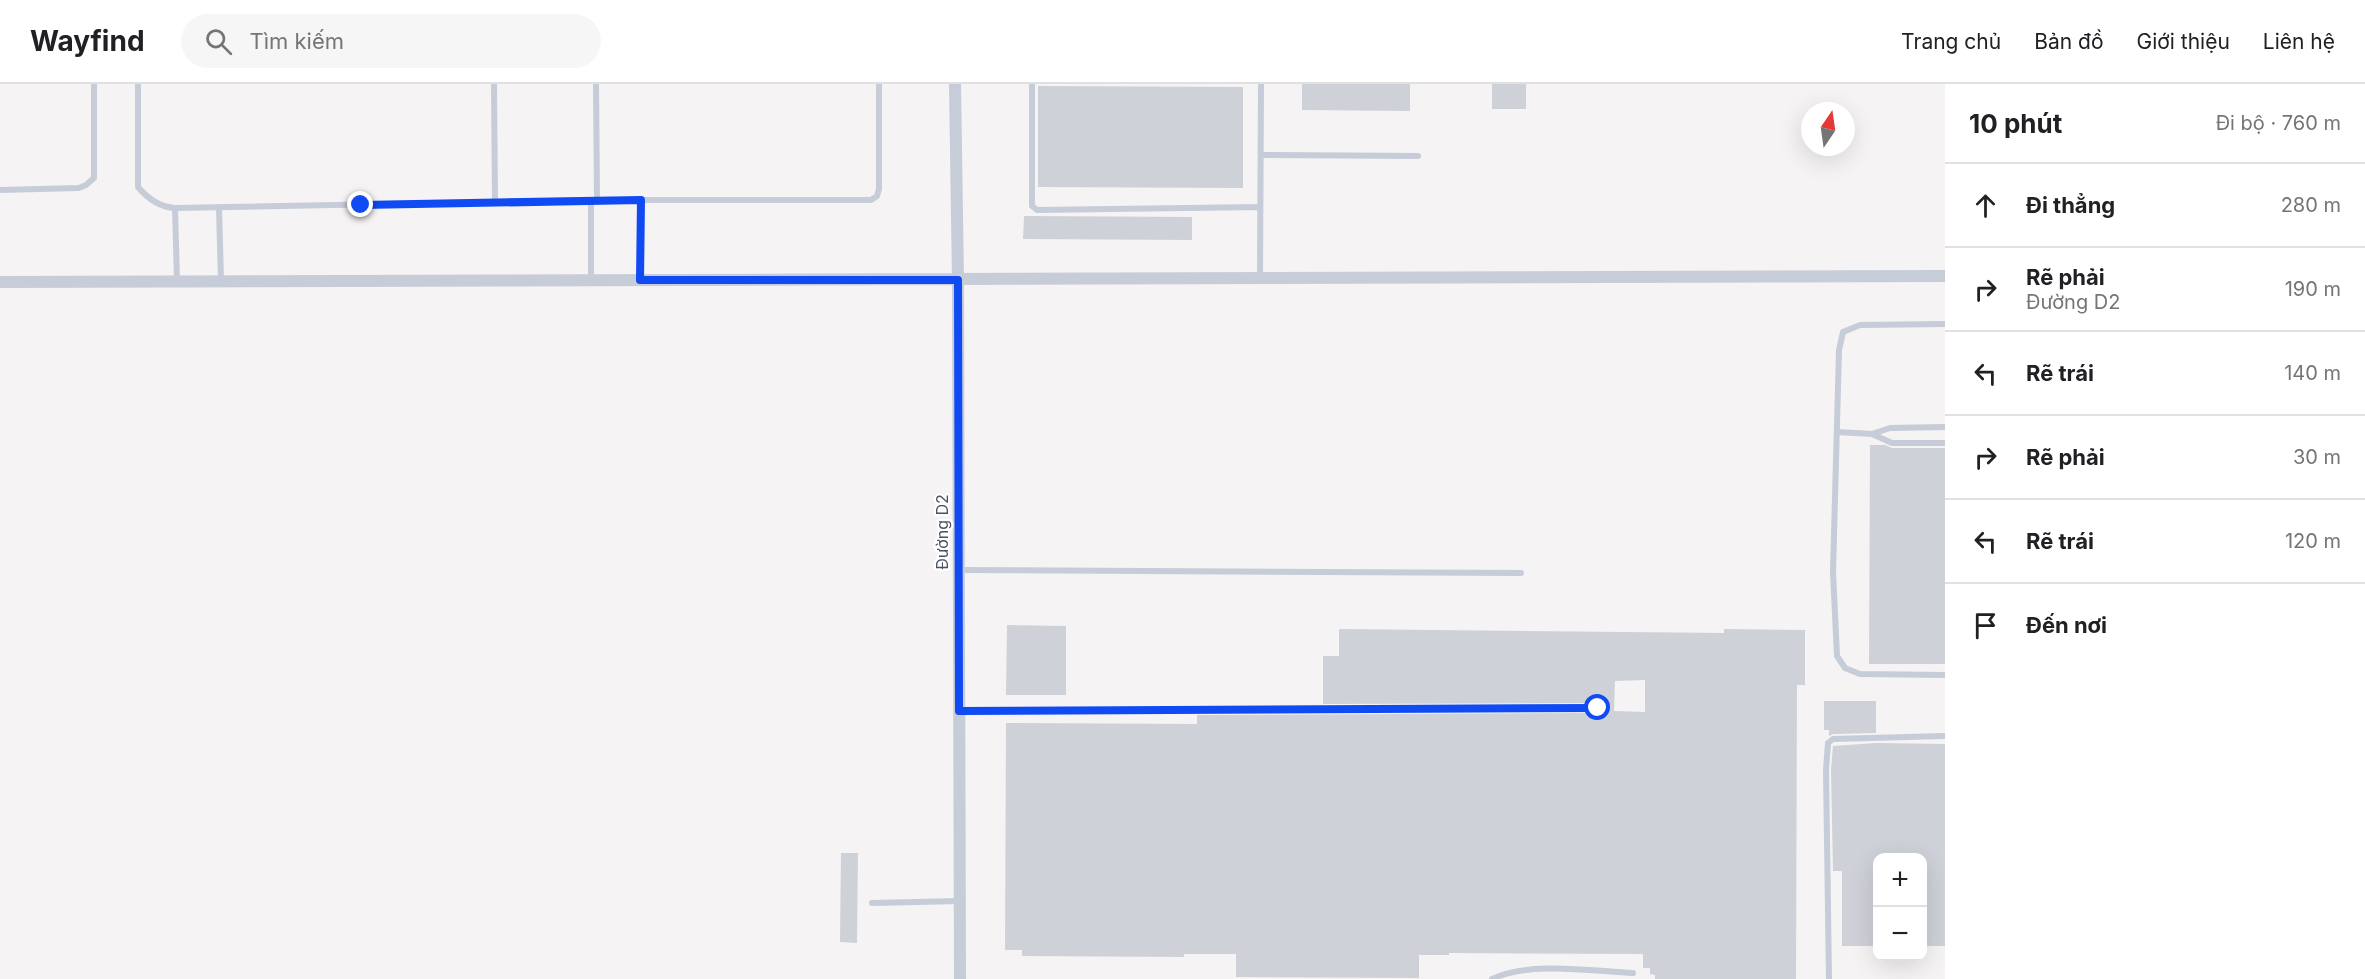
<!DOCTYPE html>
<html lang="vi">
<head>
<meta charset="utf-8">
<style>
  :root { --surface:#fff; --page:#f6f6f6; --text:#202124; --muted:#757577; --line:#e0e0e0 }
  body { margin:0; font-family:Inter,sans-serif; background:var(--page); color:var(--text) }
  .controls { position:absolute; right:18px; bottom:18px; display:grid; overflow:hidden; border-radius:12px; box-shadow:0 6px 24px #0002 }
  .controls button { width:54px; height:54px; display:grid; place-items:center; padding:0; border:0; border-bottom:2px solid var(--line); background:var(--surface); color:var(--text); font:30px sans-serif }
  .compass { position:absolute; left:1801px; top:18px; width:54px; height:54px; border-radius:50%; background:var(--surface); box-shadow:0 6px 24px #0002; rotate:13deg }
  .stop { position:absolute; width:18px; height:18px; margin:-14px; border:4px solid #104af2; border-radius:50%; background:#fff }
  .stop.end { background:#104af2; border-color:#fff; box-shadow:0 2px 6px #0008 }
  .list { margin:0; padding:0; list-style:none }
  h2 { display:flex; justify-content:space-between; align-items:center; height:78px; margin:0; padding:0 24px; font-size:26px }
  h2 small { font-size:20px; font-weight:400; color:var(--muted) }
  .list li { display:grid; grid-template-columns:39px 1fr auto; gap:18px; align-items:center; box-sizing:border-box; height:84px; padding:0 24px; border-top:2px solid var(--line) }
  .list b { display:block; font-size:22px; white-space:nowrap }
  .list p { margin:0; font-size:20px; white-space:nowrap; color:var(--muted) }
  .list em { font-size:20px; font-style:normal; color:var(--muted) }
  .icon { flex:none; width:33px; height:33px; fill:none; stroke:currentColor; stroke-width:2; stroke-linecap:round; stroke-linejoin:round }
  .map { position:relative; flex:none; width:1945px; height:895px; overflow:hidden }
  header { display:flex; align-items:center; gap:36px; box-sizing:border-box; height:84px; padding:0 30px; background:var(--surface); border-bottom:2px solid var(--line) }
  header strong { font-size:28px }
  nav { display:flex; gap:33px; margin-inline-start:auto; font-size:21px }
  .search { width:420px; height:54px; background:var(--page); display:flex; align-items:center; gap:15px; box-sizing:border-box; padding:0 21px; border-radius:33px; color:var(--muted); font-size:22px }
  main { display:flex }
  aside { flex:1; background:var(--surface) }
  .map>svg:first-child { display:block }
</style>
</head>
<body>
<header>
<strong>Wayfind</strong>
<div class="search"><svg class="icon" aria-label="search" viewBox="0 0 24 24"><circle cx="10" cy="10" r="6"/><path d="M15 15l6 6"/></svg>Tìm kiếm</div>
<nav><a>Trang chủ</a><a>Bản đồ</a><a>Giới thiệu</a><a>Liên hệ</a></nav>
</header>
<main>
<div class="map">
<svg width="1945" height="895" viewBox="0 0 1945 895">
  <rect width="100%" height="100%" fill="#f5f3f3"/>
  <path fill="#cfd1d8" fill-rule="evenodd" d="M1302,0H1410V27L1302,26Z
    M1492,0H1526V25H1492Z
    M1038,2L1243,3V104L1038,103Z
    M1024,132L1192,133V156L1023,155Z
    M1870,361H1885L1892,364H1945V580H1869Z
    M1007,541L1066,542V611H1006Z
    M1339,545L1724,549V545L1805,546V601H1797L1796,895H1655V891L1650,890V884H1643V870L1449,869V871H1419V894L1236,893V870H1184V873L1022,872V866H1005L1006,639L1197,640V631L1598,629L1603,626L1602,621L1598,619L1323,620V572H1339ZM1645,596V628L1614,627L1615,597Z
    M1824,617H1876V649L1833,650L1829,652V646H1824Z
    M1876,659L1945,660V862H1923V774H1878V862H1842V787H1833L1831,686L1833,662Z
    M841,769H858L857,859L840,858Z"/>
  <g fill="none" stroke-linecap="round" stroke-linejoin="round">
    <path stroke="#c6ccd8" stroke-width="6" d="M138,0V103C148,115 159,123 175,124L177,197
      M494,0L495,118
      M1032,0V122L1037,126L1260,123
      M1261,71L1418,72
      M0,106L79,104L86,101L94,94V0
      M597,116H871L877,112L879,105V0
      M219,123L221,197
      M175,124L597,116L596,0
      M1260,194L1261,0
      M591,196V116
      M640,197L641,116
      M1945,240L1860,241L1843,248L1839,266L1833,488L1837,572L1845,584L1860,590L1945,591
      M1837,348L1872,350L1892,359H1945
      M1872,350L1890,344L1945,343
      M959,486L1521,489
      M959,627L1598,624
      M872,819L960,817
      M1492,895C1531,877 1590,887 1633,889
      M1829,895L1826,686L1828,659L1833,655L1945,652"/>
    <path stroke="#c6ccd8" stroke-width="12" d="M955,0L958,196L960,895
      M0,198L1945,192"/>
  </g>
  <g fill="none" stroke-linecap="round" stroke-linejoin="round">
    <path stroke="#104af2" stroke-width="8" d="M361,121L641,116L640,196H958L959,627L1598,624"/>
  </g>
  <g text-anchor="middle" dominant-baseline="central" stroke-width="4.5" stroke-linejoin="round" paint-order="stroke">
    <g font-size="16" fill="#495262" stroke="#fff">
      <text transform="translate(942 448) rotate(-90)">Đường D2</text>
    </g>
  </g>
</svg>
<div class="controls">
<button>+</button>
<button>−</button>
</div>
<svg class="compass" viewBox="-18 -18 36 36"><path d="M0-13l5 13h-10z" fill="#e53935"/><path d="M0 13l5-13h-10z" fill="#757577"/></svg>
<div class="stop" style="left:1598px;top:624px"></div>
<div class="stop end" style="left:361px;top:121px"></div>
</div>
<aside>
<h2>10 phút<small>Đi bộ · 760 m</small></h2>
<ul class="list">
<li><svg class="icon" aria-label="ahead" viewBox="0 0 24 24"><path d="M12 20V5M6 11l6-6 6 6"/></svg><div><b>Đi thẳng</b></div><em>280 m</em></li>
<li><svg class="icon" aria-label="right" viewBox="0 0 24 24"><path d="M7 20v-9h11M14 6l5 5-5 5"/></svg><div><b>Rẽ phải</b><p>Đường D2</p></div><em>190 m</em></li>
<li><svg class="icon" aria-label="left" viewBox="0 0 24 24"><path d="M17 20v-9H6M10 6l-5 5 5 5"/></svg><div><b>Rẽ trái</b></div><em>140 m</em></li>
<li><svg class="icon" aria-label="right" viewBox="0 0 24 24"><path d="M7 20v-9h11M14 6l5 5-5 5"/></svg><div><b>Rẽ phải</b></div><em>30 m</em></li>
<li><svg class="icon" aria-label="left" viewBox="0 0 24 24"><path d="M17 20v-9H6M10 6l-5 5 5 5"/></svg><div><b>Rẽ trái</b></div><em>120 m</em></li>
<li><svg class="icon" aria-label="arrive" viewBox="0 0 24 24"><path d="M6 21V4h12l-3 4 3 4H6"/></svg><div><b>Đến nơi</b></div></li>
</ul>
</aside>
</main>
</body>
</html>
